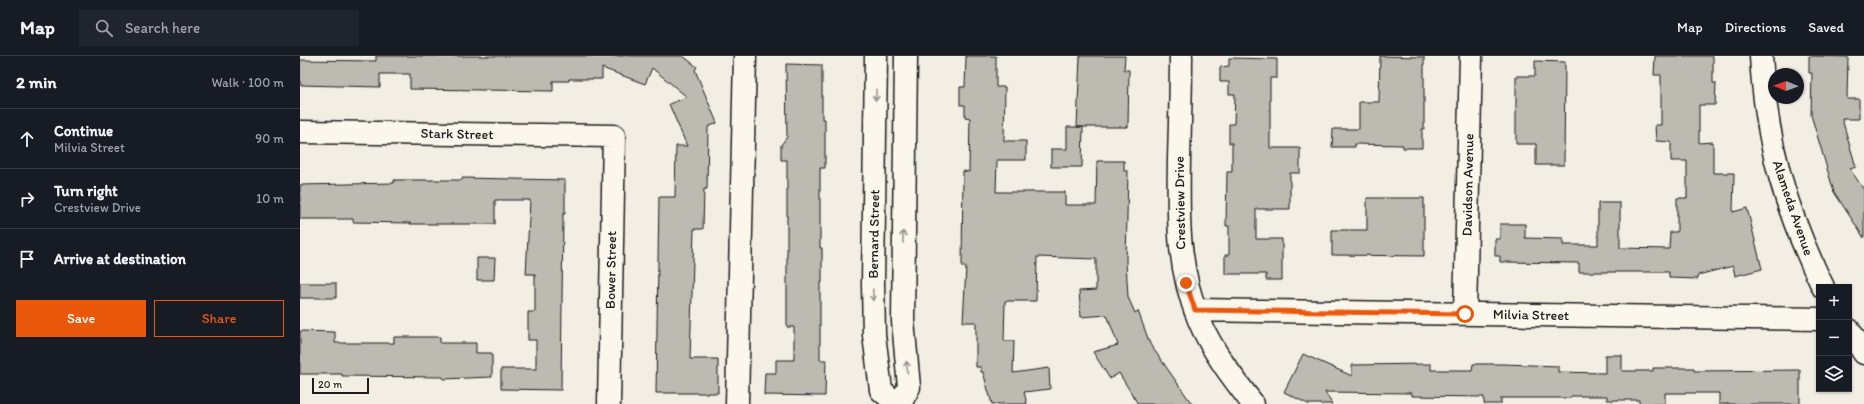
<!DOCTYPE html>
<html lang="en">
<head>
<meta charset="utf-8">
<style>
  :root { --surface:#171b24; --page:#20242c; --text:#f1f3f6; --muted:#9ea1a6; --line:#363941; --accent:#ea580c }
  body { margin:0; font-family:Itim,sans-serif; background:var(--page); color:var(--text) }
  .controls { position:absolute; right:12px; bottom:12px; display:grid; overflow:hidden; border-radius:0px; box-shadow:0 1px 3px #0004 }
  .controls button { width:36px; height:36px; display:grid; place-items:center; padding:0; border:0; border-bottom:1px solid var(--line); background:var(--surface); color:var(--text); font:20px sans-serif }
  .compass { position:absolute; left:1468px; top:12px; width:36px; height:36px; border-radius:50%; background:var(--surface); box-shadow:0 1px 3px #0004; rotate:271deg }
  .scale { position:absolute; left:12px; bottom:10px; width:57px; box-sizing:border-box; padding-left:4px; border:2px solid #1c1c1c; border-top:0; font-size:11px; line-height:14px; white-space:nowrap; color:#1c1c1c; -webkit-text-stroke:3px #fbf7ec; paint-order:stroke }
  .stop { position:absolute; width:12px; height:12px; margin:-9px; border:3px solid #ea580c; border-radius:50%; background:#fff }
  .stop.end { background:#ea580c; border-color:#fff; box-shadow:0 1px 4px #0008 }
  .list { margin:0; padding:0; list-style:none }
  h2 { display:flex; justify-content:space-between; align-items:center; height:52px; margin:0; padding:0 16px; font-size:17px }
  h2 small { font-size:13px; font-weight:400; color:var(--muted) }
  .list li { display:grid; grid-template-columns:26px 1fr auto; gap:12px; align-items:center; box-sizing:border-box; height:60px; padding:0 16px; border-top:1px solid var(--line) }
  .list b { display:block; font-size:15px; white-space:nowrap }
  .list p { margin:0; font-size:13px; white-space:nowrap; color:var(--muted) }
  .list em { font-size:13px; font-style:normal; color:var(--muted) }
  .actions { display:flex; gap:8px; padding:12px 16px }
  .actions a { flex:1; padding:9px 0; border:1px solid var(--accent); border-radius:0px; text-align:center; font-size:14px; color:var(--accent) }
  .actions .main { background:var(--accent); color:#fff }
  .icon { flex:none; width:22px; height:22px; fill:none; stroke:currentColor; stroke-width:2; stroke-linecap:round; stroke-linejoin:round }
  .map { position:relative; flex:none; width:1564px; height:348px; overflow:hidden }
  header { display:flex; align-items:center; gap:24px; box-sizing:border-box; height:56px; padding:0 20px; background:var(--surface); border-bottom:1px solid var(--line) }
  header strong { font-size:19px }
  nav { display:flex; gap:22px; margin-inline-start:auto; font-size:14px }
  .search { width:280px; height:36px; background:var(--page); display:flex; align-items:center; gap:10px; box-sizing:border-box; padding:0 14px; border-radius:0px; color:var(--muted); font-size:15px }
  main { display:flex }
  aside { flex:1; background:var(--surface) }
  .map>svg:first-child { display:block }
</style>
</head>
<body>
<header>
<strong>Map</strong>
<div class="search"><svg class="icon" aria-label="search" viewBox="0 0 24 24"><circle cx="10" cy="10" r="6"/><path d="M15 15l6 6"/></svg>Search here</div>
<nav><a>Map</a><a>Directions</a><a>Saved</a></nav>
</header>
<main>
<aside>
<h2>2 min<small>Walk · 100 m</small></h2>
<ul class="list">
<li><svg class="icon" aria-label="ahead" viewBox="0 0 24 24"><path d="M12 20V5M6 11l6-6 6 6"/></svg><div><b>Continue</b><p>Milvia Street</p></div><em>90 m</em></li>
<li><svg class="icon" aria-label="right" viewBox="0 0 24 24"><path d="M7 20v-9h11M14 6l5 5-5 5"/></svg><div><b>Turn right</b><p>Crestview Drive</p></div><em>10 m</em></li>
<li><svg class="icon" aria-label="arrive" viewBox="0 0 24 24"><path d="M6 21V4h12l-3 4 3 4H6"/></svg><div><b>Arrive at destination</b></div></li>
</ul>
<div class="actions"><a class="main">Save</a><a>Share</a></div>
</aside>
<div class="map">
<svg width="1564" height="348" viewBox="0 0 1564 348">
  <rect width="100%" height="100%" fill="#f2eee4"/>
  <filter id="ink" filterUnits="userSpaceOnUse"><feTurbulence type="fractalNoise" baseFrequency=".025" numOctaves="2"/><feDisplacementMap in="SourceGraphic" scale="8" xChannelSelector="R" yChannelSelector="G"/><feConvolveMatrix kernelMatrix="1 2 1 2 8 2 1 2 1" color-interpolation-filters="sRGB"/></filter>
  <g filter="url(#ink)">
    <path fill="#bdbab1" stroke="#1c1c1c" d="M76,0H383L397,11L395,14L417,67L408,71L407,133H404L403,173H394L390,303H418V337H356L359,141H375L376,90H387L369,48L387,41L352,12L345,28L302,12V23H269V25H253V35L110,33V18H80V31L0,29V4L76,5Z
      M666,0H696V31H705L704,85H726V104H697L696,136H765V149H796L797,105H824V115H828L826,206L828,241L835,257L838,255L850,288L892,348H838L819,317L810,323L793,296L818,289L807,259L781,261L779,235L796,234V203L737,201L736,245H705L704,285H714L713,317L749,312L750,333L724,336L727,348H692L683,316H681V311H676V266H663L666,211H662L663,115L669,116L670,62L665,61V49H660V31H665Z
      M780,0H825L824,14H829L828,71H777Z
      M1080,0L1124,1V73H1122V92H1103V89L1055,88V91H1032L1033,73H1059V46H1079Z
      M1355,0H1413V27H1416L1415,49H1399V87L1413,86V117H1434L1433,156L1447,152L1462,213L1435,220L1433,210L1398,219V223L1369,222V216H1279V207L1200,206V200H1195V183H1200V168H1225V182L1263,183V189H1298V147H1320V192L1369,193L1370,176H1377V142H1387V105H1371V86L1356,85L1355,69H1361V19H1354Z
      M1509,0L1548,1L1547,43H1559V63H1542L1556,111L1550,113L1564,134V182L1534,136L1511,59L1512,17H1509Z
      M929,2L977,3V22H970V92H1000V117H990V153H956V183H982V224H966V218H925V199H929V170H926L927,116H932V87H929V68H934L935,38H929V26H920V11L929,10Z
      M1235,5L1265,6L1264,109H1236V88H1216V20H1235Z
      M486,8L522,9V63H525V112H520V192H522V227H520V304H526L525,340L464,339L465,317H476V304H494V271H487V104H481V89L487,81Z
      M767,71H783L782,111H751V93H767Z
      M162,122L265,124V158H263L261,334L201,333V313H236V284H228V256H235V218H226L230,144H195V168H110V167L53,166V163H0V129L94,127V124H162Z
      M1067,142H1124V200L1032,199V174H1067Z
      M177,202H195L194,224H177Z
      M0,227H36V242H0Z
      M0,275L35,276V287H94V281H140V287H176V297H192V321L143,323V321L42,320V318H0Z
      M1003,298L1052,320V309L1131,308V314H1172L1173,308H1203L1258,310V316L1305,317V299H1322V315H1353V312H1394V315L1500,314V348H1419V337H1365V348H1339V344H1307V340H1271V342H1201V348H1184V341L1112,340V337L1025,336L1032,348H1008L984,336Z"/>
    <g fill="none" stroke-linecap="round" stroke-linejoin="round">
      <defs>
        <path id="minor" d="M576,0L573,228L574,279L581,334L597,348
          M881,0C881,34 880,69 879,103C878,160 877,211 899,264C912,295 933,322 953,348
          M1461,0C1466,87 1485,153 1523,231
          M0,76L314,80L309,348
          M895,254L1519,263
          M1165,258L1171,0
          M1549,274L1564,297
          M437,348L445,0
          M600,348L609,331L603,265L606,0"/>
      </defs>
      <use href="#minor" stroke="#1c1c1c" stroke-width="25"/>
      <use href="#minor" stroke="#fbf7ec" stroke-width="22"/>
    </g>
    <defs><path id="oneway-shaft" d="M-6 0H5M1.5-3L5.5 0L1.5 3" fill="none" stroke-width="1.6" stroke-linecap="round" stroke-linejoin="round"/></defs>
    <g stroke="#97948e">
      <use href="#oneway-shaft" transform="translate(576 39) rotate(91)"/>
      <use href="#oneway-shaft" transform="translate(603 181) rotate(-90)"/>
      <use href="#oneway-shaft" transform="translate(573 239) rotate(88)"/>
      <use href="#oneway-shaft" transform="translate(607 311) rotate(-95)"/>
    </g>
  </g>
  <g fill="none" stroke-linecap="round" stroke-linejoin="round" filter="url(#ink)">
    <path stroke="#ea580c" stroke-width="5" d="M886,227L895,254L1165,258"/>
  </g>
  <g text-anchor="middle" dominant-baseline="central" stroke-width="3" stroke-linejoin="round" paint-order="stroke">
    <g font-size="14" fill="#1c1c1c" stroke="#fbf7ec">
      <text transform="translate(157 78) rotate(1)">Stark Street</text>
      <text transform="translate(1168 129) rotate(-89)">Davidson Avenue</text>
      <text transform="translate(880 147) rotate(-91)">Crestview Drive</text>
      <text transform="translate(1493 152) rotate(71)">Alameda Avenue</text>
      <text transform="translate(574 178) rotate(-89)">Bernard Street</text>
      <text transform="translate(311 214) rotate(-89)">Bower Street</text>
      <text transform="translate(1231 259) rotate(1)">Milvia Street</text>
    </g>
  </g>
</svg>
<div class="controls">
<button>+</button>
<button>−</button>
<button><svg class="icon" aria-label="layers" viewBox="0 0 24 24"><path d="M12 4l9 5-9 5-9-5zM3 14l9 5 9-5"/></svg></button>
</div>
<svg class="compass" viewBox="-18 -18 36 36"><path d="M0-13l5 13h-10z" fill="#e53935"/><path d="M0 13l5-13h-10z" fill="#9ea1a6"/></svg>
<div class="scale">20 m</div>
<div class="stop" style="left:1165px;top:258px"></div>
<div class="stop end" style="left:886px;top:227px"></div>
</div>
</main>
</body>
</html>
